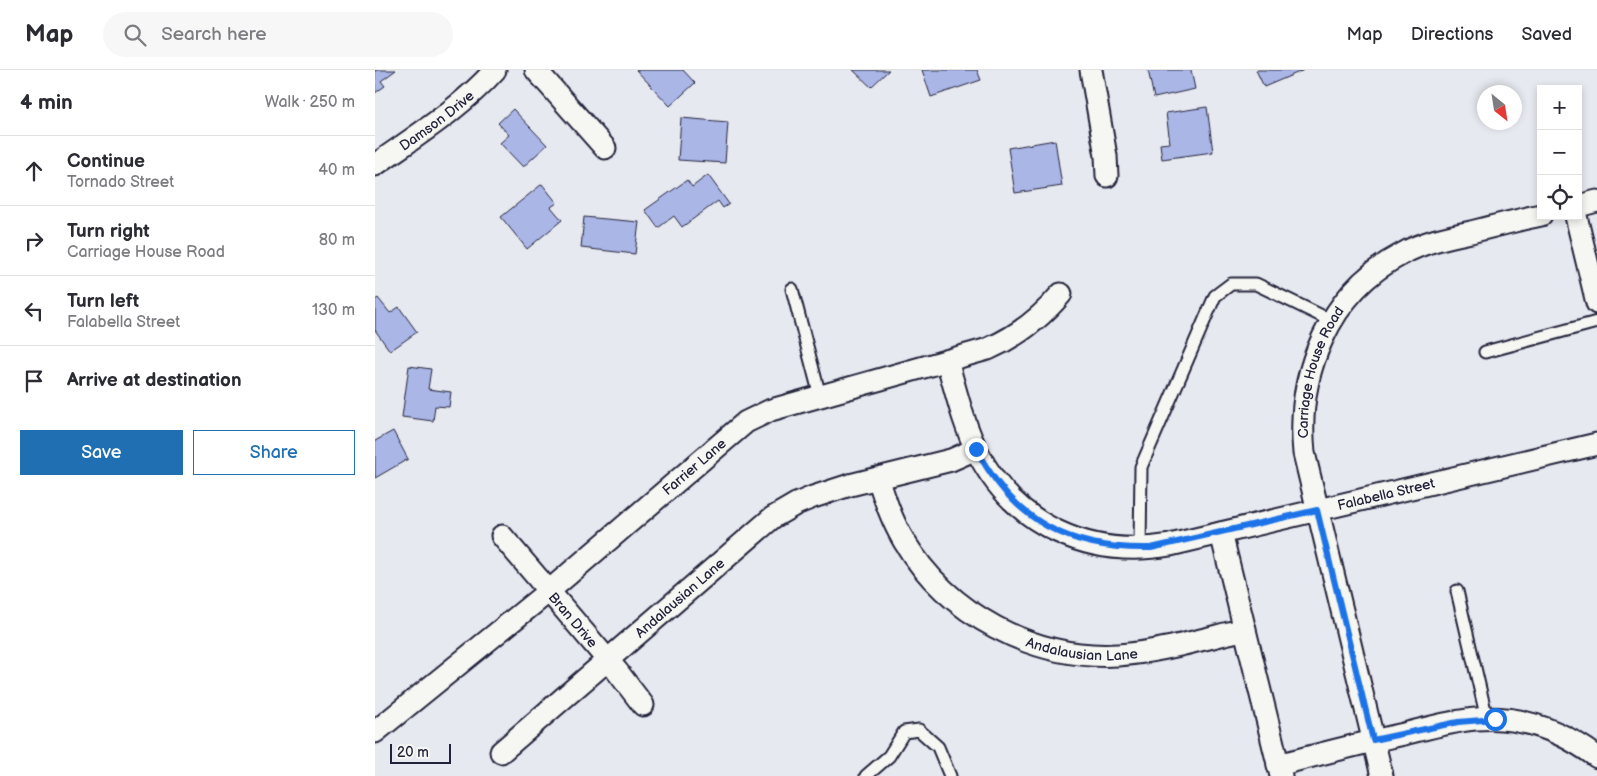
<!DOCTYPE html>
<html lang="en">
<head>
<meta charset="utf-8">
<style>
  :root { --surface:#fff; --page:#f7f7f7; --text:#2b2b33; --muted:#7c7c81; --line:#e1e1e2; --accent:#1f6fb2 }
  body { margin:0; font-family:"Balsamiq Sans",sans-serif; background:var(--page); color:var(--text) }
  .controls { position:absolute; right:15px; top:15px; display:grid; overflow:hidden; border-radius:0px; box-shadow:0 2px 8px #0003 }
  .controls button { width:45px; height:45px; display:grid; place-items:center; padding:0; border:0; border-bottom:1px solid var(--line); background:var(--surface); color:var(--text); font:25px sans-serif }
  .compass { position:absolute; left:1102px; top:15px; width:45px; height:45px; border-radius:50%; background:var(--surface); box-shadow:0 2px 8px #0003; rotate:150deg }
  .scale { position:absolute; left:15px; bottom:12px; width:61px; box-sizing:border-box; padding-left:5px; border:2px solid #22223b; border-top:0; font-size:14px; line-height:18px; white-space:nowrap; color:#22223b; -webkit-text-stroke:4px #f6f6f2; paint-order:stroke }
  .stop { position:absolute; width:15px; height:15px; margin:-11px; border:4px solid #1a73e8; border-radius:50%; background:#fff }
  .stop.end { background:#1a73e8; border-color:#fff; box-shadow:0 1px 5px #0008 }
  .list { margin:0; padding:0; list-style:none }
  h2 { display:flex; justify-content:space-between; align-items:center; height:65px; margin:0; padding:0 20px; font-size:21px }
  h2 small { font-size:16px; font-weight:400; color:var(--muted) }
  .list li { display:grid; grid-template-columns:32px 1fr auto; gap:15px; align-items:center; box-sizing:border-box; height:70px; padding:0 20px; border-top:1px solid var(--line) }
  .list b { display:block; font-size:19px; white-space:nowrap }
  .list p { margin:0; font-size:16px; white-space:nowrap; color:var(--muted) }
  .list em { font-size:16px; font-style:normal; color:var(--muted) }
  .actions { display:flex; gap:10px; padding:15px 20px }
  .actions a { flex:1; padding:11px 0; border:1px solid var(--accent); border-radius:0px; text-align:center; font-size:18px; color:var(--accent) }
  .actions .main { background:var(--accent); color:#fff }
  .icon { flex:none; width:28px; height:28px; fill:none; stroke:currentColor; stroke-width:2; stroke-linecap:round; stroke-linejoin:round }
  .map { position:relative; flex:none; width:1222px; height:706px; overflow:hidden }
  header { display:flex; align-items:center; gap:30px; box-sizing:border-box; height:70px; padding:0 25px; background:var(--surface); border-bottom:1px solid var(--line) }
  header strong { font-size:24px }
  nav { display:flex; gap:28px; margin-inline-start:auto; font-size:18px }
  .search { width:350px; height:45px; background:var(--page); display:flex; align-items:center; gap:12px; box-sizing:border-box; padding:0 18px; border-radius:28px; color:var(--muted); font-size:19px }
  main { display:flex }
  aside { flex:1; background:var(--surface) }
  .map>svg:first-child { display:block }
</style>
</head>
<body>
<header>
<strong>Map</strong>
<div class="search"><svg class="icon" aria-label="search" viewBox="0 0 24 24"><circle cx="10" cy="10" r="6"/><path d="M15 15l6 6"/></svg>Search here</div>
<nav><a>Map</a><a>Directions</a><a>Saved</a></nav>
</header>
<main>
<aside>
<h2>4 min<small>Walk · 250 m</small></h2>
<ul class="list">
<li><svg class="icon" aria-label="ahead" viewBox="0 0 24 24"><path d="M12 20V5M6 11l6-6 6 6"/></svg><div><b>Continue</b><p>Tornado Street</p></div><em>40 m</em></li>
<li><svg class="icon" aria-label="right" viewBox="0 0 24 24"><path d="M7 20v-9h11M14 6l5 5-5 5"/></svg><div><b>Turn right</b><p>Carriage House Road</p></div><em>80 m</em></li>
<li><svg class="icon" aria-label="left" viewBox="0 0 24 24"><path d="M17 20v-9H6M10 6l-5 5 5 5"/></svg><div><b>Turn left</b><p>Falabella Street</p></div><em>130 m</em></li>
<li><svg class="icon" aria-label="arrive" viewBox="0 0 24 24"><path d="M6 21V4h12l-3 4 3 4H6"/></svg><div><b>Arrive at destination</b></div></li>
</ul>
<div class="actions"><a class="main">Save</a><a>Share</a></div>
</aside>
<div class="map">
<svg width="1222" height="706" viewBox="0 0 1222 706">
  <rect width="100%" height="100%" fill="#e7e9f0"/>
  <filter id="ink" filterUnits="userSpaceOnUse"><feTurbulence type="fractalNoise" baseFrequency=".02" numOctaves="2"/><feDisplacementMap in="SourceGraphic" scale="10" xChannelSelector="R" yChannelSelector="G"/><feConvolveMatrix kernelMatrix="1 2 1 2 8 2 1 2 1" color-interpolation-filters="sRGB"/></filter>
  <g filter="url(#ink)">
    <path fill="#a9b6e6" stroke="#22223b" d="M0,0H21L6,11L10,16L0,23Z
      M261,0H308L320,13L295,36Z
      M478,0H514L496,17Z
      M547,0H602L606,10L556,27Z
      M773,0H816L820,19L779,28Z
      M881,0H929L889,17Z
      M832,37L838,82L787,89L785,74L795,73L791,43Z
      M138,39L172,75L148,97L125,73L134,65L123,53Z
      M306,48L353,52L350,93L303,90Z
      M680,70L687,116L640,123L633,78Z
      M333,105L354,134L348,138L343,131L307,157L299,146L283,158L270,140L312,110L317,117Z
      M167,114L182,133L176,137L187,150L152,179L126,147Z
      M209,147L264,152L260,184L206,178Z
      M3,228L15,243L24,237L42,262L15,281L0,260V230Z
      M34,296L56,299L53,319L76,322L74,337L60,336L58,351L27,347Z
      M18,361L33,389L0,408V371Z"/>
    <g fill="none" stroke-linecap="round" stroke-linejoin="round">
      <defs>
        <path id="service" d="M417,219L445,326
          M1110,282L1222,252
          M765,478L766,397L840,226L856,214H881L957,251
          M1082,521L1112,649
          M491,706L514,686L529,662L544,660L563,677L575,706"/>
        <g id="minor">
          <path d="M161,0L230,78"/>
          <path d="M716,0L731,86L732,106"/>
          <path id="s1" d="M0,95C41,66 86,38 120,0"/>
          <path d="M1203,136L1222,131"/>
          <path d="M1201,146L1222,233"/>
          <path id="s2" d="M572,291C581,321 588,353 602,381C639,456 715,489 795,475L1222,374"/>
          <path id="s3" d="M503,408C510,430 517,451 529,471C573,544 658,590 743,585C786,582 828,569 870,559"/>
          <path d="M846,463L906,706"/>
          <path id="s4" d="M127,466L242,601L268,635"/>
          <path id="s5" d="M0,662L174,521L371,352L396,340L613,279C643,266 665,249 686,224"/>
          <path id="s6" d="M126,682L397,448L421,434L438,427L475,415L576,390L601,379"/>
          <path d="M903,695C945,684 987,673 1029,664C1053,658 1077,651 1101,649C1146,645 1187,661 1222,687"/>
          <path id="s7" d="M1007,706L929,383C921,304 954,222 1027,184C1048,172 1072,167 1096,162C1119,156 1142,150 1166,145"/>
        </g>
      </defs>
      <use href="#service" stroke="#22223b" stroke-width="15"/>
      <use href="#minor" stroke="#22223b" stroke-width="25"/>
      <use href="#service" stroke="#f6f6f2" stroke-width="11"/>
      <use href="#minor" stroke="#f6f6f2" stroke-width="21"/>
    </g>
  </g>
  <g fill="none" stroke-linecap="round" stroke-linejoin="round" filter="url(#ink)">
    <path stroke="#1a73e8" stroke-width="6" d="M601,379C640,452 695,480 776,478L942,440L998,670L1083,652L1120,649"/>
  </g>
  <g text-anchor="middle" dominant-baseline="central" stroke-width="4.5" stroke-linejoin="round" paint-order="stroke">
    <g font-size="14" fill="#22223b" stroke="#f6f6f2">
      <text stroke="none"><textPath href="#s1" startOffset="76">Damson Drive</textPath></text>
      <text stroke="none"><textPath href="#s7" startOffset="416">Carriage House Road</textPath></text>
      <text stroke="none"><textPath href="#s5" startOffset="415">Farrier Lane</textPath></text>
      <text stroke="none"><textPath href="#s2" startOffset="548">Falabella Street</textPath></text>
      <text stroke="none"><textPath href="#s6" startOffset="236">Andalausian Lane</textPath></text>
      <text stroke="none"><textPath href="#s4" startOffset="110">Bran Drive</textPath></text>
      <text stroke="none"><textPath href="#s3" startOffset="286">Andalausian Lane</textPath></text>
    </g>
  </g>
</svg>
<div class="controls">
<button>+</button>
<button>−</button>
<button><svg class="icon" aria-label="locate" viewBox="0 0 24 24"><circle cx="12" cy="12" r="6"/><path d="M12 2v4M12 18v4M2 12h4M18 12h4"/></svg></button>
</div>
<svg class="compass" viewBox="-18 -18 36 36"><path d="M0-13l5 13h-10z" fill="#e53935"/><path d="M0 13l5-13h-10z" fill="#7c7c81"/></svg>
<div class="scale">20 m</div>
<div class="stop" style="left:1120px;top:649px"></div>
<div class="stop end" style="left:601px;top:379px"></div>
</div>
</main>
</body>
</html>
